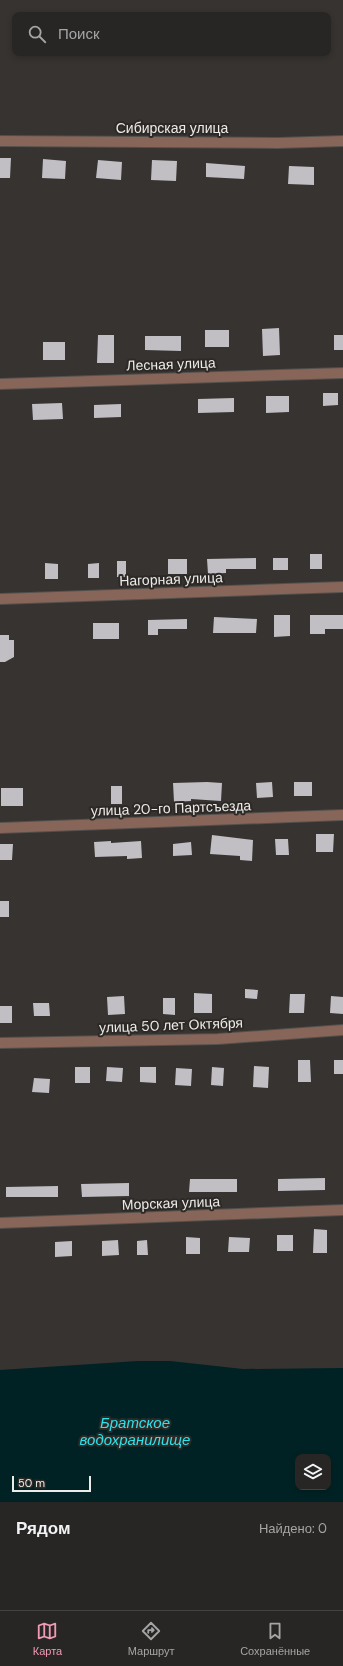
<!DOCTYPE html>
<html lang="ru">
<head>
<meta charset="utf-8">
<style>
  :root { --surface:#282624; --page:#343231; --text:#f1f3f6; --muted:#a5a5a6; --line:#444341; --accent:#f09ab6 }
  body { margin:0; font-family:"DM Sans",sans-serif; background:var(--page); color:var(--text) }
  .controls { position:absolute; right:12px; bottom:12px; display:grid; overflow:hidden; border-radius:8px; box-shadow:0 2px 6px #0003 }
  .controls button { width:36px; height:36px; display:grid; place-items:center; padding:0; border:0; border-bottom:1px solid var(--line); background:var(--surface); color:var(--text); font:20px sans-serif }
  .scale { position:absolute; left:12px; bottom:10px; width:79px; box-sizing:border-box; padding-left:4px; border:2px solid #ecebe8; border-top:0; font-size:11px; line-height:14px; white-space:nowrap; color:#ecebe8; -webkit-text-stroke:3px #2c2926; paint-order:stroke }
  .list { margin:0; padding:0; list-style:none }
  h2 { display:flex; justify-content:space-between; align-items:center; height:52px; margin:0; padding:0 16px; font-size:17px }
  h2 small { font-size:13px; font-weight:400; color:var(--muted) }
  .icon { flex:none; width:22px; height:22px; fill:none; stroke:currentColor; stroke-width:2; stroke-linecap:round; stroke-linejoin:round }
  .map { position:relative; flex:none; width:343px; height:1502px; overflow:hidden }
  .search { position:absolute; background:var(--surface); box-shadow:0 2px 6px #0003; left:12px; right:12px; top:12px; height:44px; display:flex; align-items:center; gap:10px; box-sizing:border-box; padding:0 14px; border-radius:8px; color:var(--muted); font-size:15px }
  .sheet { height:108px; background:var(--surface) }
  nav { display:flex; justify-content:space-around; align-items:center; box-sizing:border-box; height:56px; border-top:1px solid var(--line); background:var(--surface); font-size:11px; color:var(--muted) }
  nav a { display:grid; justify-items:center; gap:2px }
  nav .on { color:var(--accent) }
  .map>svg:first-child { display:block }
</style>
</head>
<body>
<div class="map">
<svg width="343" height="1502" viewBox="0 0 343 1502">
  <rect width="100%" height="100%" fill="#363330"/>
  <path fill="#002224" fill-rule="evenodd" d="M138,1361H170L243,1369L343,1368V1502H0V1370ZM298,1457H328V1487H298Z"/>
  <path fill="#c1bfc4" d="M0,158H11L10,178H0Z
    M43,159L66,161L65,179L42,178Z
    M98,160L122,162L121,180L96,178Z
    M152,160L177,161L176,181L151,180Z
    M206,163L245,166L244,179L206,177Z
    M289,166L314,167V185L288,184Z
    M279,328L280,355L263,356L262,329Z
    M205,330H229V347H205Z
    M98,335H114V363H97Z
    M334,335H343V350H334Z
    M145,336H181V351L145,350Z
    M43,342H65V360H43Z
    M323,393H338V405L323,406Z
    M266,396H289V412L266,413Z
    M234,398V412L198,413V399Z
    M62,403L63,419L33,420L32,404Z
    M121,404V417L94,418V405Z
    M310,554H322V569H310Z
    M256,558V569H226V573L208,574L207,559Z
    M273,558H288V570H273Z
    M168,559H187V574H168Z
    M117,561H126V577H117Z
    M45,563L58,564V579H45Z
    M99,563V578H88V564Z
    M274,615H290V636L274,637Z
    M310,615H343V629H325V634H310Z
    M214,617L257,619L256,633H213Z
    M187,619V629H158V635H148V620Z
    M93,623H119V639H93Z
    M0,635H9V640H14V657L5,662H0Z
    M207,782L222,783L221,801L191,799V801L174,802L173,783Z
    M272,782L273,797L257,798L256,783Z
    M294,782H312V796H294Z
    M111,786H122V804H111Z
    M1,788H23V806H1Z
    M316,834H334L333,852H316Z
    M212,835L253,840L252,861L240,860V856L210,854Z
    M275,839H288L289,855H276Z
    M111,841V843L141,841L142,858L127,859V856L95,857L94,842Z
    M191,842L192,855L173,856V844Z
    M0,844H13L12,860H0Z
    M0,901H9V917H0Z
    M245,989L258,990L257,999L245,998Z
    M194,993L212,994V1013H194Z
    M290,994H305L304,1013H289Z
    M124,996L125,1014L108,1015L107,997Z
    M331,996L343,997V1014L330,1013Z
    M163,998H175V1015L163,1014Z
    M33,1003H49L50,1016H34Z
    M0,1006H12V1023H0Z
    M298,1060H310L311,1082H298Z
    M334,1060H343V1074H334Z
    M254,1066L269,1067L268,1088L253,1087Z
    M75,1067H90V1083H75Z
    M107,1067L123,1068L122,1082L106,1081Z
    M140,1067H156V1083L140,1082Z
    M212,1067L224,1068L223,1086L211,1085Z
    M176,1068L192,1069L191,1086L175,1085Z
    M34,1078L50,1079L49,1093L32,1092Z
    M325,1178V1190L278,1191V1179Z
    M190,1179H237V1192H189Z
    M129,1183V1196L82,1197L81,1184Z
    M58,1186V1197H6V1187Z
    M314,1229L327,1230V1253H313Z
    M277,1235H293V1251H277Z
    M186,1237L200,1238V1254H186Z
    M229,1237L250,1238L249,1252H228Z
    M118,1240L119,1255L102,1256V1241Z
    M147,1240L148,1255H137V1241Z
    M72,1241V1256L55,1257V1242Z"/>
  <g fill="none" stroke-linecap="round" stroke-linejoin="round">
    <defs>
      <path id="minor" d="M0,141L278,143L343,141
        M0,384L343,373
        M0,599L343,587
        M0,828L343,815
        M0,1043L218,1039L343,1030
        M0,1223L343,1210"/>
    </defs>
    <use href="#minor" stroke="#53504d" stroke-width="12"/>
    <use href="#minor" stroke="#876559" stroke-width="10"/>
  </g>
  <g text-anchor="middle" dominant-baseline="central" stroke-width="4" stroke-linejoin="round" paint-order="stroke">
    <g font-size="14" fill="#ecebe8" stroke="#2c2926">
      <text x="172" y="128">Сибирская улица</text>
      <text transform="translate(171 364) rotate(-2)">Лесная улица</text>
      <text transform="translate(171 579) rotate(-2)">Нагорная улица</text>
      <text transform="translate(171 808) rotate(-2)">улица 20-го Партсъезда</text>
      <text transform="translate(171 1025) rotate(-2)">улица 50 лет Октября</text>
      <text transform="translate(171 1203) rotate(-2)">Морская улица</text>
    </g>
    <g font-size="15" font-style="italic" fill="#2ce2eb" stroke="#2c2926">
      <text x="135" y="1423">Братское<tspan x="135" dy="17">водохранилище</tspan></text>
    </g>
  </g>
</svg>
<div class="controls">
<button><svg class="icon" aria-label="layers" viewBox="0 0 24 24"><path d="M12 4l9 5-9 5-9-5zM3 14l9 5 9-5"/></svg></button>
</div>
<div class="scale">50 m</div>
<div class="search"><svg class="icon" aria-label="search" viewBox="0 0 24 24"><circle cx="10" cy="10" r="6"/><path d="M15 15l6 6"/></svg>Поиск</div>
</div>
<section class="sheet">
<h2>Рядом<small>Найдено: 0</small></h2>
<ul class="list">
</ul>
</section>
<nav>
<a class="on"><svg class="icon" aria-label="map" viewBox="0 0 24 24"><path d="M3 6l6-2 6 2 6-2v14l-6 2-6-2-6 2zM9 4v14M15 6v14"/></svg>Карта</a>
<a><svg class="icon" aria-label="directions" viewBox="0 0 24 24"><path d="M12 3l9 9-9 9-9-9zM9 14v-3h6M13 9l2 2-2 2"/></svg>Маршрут</a>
<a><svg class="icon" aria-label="saved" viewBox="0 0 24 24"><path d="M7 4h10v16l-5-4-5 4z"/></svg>Сохранённые</a>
</nav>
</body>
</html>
